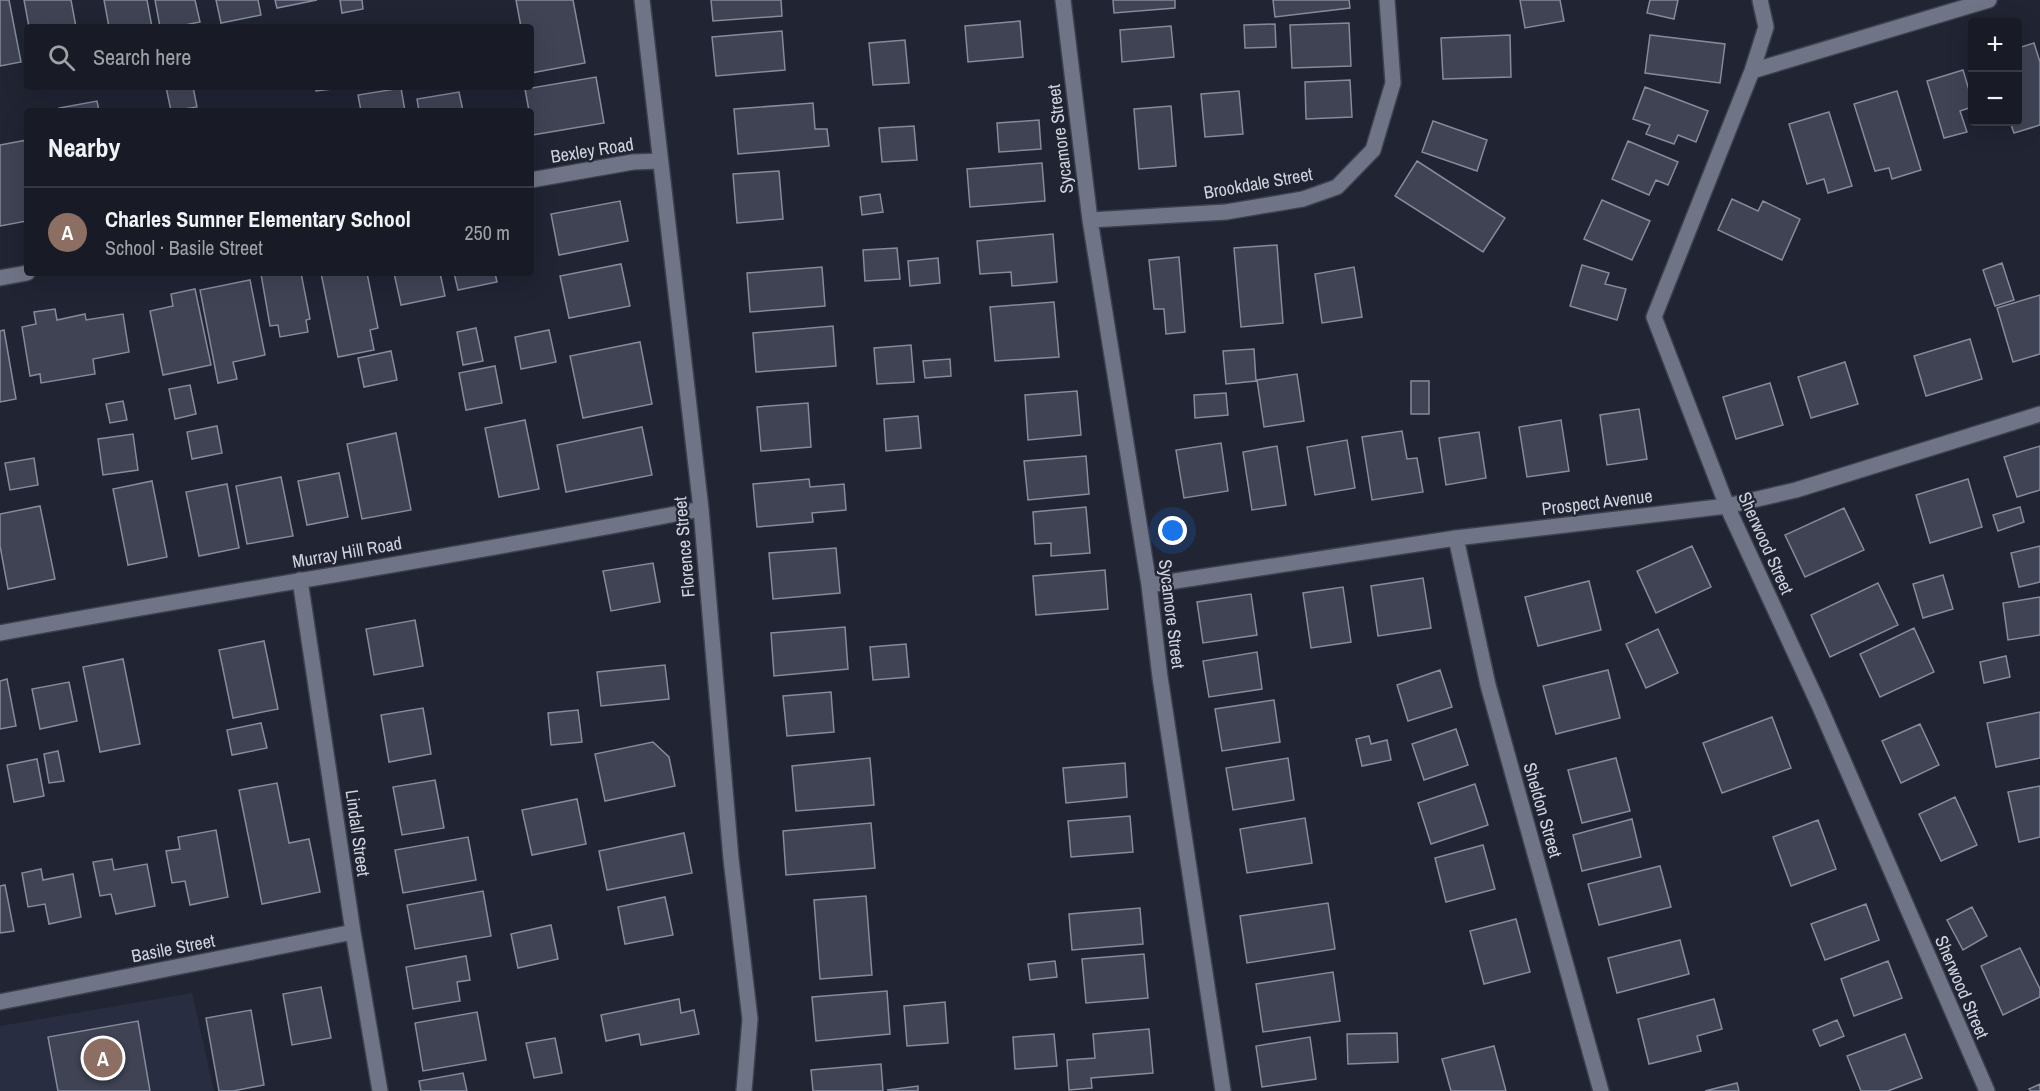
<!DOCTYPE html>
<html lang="en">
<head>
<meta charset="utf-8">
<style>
  :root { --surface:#181b26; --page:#252832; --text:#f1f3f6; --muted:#9fa1a7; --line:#363943; --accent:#7c3aed }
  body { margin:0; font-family:"Archivo Narrow",sans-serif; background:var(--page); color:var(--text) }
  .controls { position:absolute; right:18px; top:18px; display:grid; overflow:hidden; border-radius:6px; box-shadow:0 6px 24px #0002 }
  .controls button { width:54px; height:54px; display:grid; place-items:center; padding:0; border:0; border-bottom:2px solid var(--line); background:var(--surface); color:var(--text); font:30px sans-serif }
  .you { position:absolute; left:1173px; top:531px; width:21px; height:21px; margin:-15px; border:4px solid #fff; border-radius:50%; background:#1a73e8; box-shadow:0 0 0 9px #1a73e833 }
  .badge { display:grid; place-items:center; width:39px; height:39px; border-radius:50%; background:var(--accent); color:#fff; font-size:20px; font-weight:700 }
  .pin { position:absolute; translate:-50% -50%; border:3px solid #fff; box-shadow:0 2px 6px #0006 }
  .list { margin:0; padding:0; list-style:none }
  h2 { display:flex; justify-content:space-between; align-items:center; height:78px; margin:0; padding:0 24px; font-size:26px }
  h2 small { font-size:20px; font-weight:400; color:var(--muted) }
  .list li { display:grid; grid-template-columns:39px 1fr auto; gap:18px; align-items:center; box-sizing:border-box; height:90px; padding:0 24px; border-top:2px solid var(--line) }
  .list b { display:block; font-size:22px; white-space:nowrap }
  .list p { margin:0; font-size:20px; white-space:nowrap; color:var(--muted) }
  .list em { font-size:20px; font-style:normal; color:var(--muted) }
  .icon { flex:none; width:33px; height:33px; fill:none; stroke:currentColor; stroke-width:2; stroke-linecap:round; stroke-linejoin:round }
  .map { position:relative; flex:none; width:2040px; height:1091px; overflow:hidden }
  .search { position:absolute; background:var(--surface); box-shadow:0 6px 24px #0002; left:24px; top:24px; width:510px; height:66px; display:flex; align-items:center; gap:15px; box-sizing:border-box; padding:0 21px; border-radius:6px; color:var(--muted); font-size:22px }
  .panel { position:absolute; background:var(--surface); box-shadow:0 6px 24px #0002; left:24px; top:108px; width:510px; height:168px; border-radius:6px }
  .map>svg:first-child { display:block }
</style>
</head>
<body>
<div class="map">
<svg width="2040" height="1091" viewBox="0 0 2040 1091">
  <rect width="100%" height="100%" fill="#202433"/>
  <path fill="#282d42" d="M192,993L214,1091H0V1026Z"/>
  <path fill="#3f4354" stroke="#858a9d" stroke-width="1.5" d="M0,0H9L21,62L0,66Z
    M24,0H71L76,27H29Z
    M104,0H147L152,27H109Z
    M155,0H195L200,22L175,27H160Z
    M216,0H258L261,15L221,23Z
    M275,0H317L277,8Z
    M340,0H362L363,9L342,13Z
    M516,0H573L585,63L531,73V27H521Z
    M711,0H781L782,16L713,21Z
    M1113,0H1175V8L1114,13Z
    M1273,0H1349L1350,8L1275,17Z
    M1520,0H1560L1564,21L1525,28Z
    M1650,0H1678L1674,19L1647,13Z
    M1020,21L1023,57L968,62L965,26Z
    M1349,23L1351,66L1292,68L1290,25Z
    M1275,24L1276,47L1245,48L1244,25Z
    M1171,26L1174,57L1122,62L1120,30Z
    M782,31L785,70L716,76L712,37Z
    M1510,35L1511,77L1443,79L1441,38Z
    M1650,35L1725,44L1720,83L1645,73Z
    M905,40L909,83L873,85L869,43Z
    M2034,43L2040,62V125L2014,133L2010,122H2018V48Z
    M1963,70L1972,100V107L1960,111L1967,132L1944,138L1927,81Z
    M596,77L604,123L532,135L531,111H529L525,89Z
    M1350,80L1352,117L1306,119L1305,82Z
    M166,87H193L197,107L171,111Z
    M316,87H332V89L316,91Z
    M1645,87L1708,111L1696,142L1678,135L1674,144L1646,134L1650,125L1633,119Z
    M401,88L405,111H361L358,95Z
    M1239,91L1243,134L1205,137L1201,94Z
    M1897,91L1921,170L1892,179L1889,168L1875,171L1854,104Z
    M459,92L463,111H419L417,99Z
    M97,101L99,111H60L59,108Z
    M813,103L815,129H827L829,146L738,154L734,109Z
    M1171,106L1176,166L1139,169L1134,109Z
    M1829,112L1852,186L1828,193L1824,179L1807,184L1789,124Z
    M1039,120L1041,149L999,152L997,123Z
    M1433,121L1487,140L1477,171L1422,152Z
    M914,126L917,160L882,162L879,128Z
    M27,140V221L0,226V145Z
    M1628,141L1678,162L1668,185L1656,180L1649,195L1612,179Z
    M1417,161L1505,218L1483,252L1395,196Z
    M1042,163L1045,201L970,207L967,169Z
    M779,171L783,219L737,223L733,174Z
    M880,194L883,212L862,215L860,197Z
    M1732,199L1758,211L1763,201L1800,219L1782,260L1718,230Z
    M1602,200L1650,221L1632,260L1584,239Z
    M620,201L628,241L559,255L551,214Z
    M1053,234L1057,282L1012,286L1011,272L980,274L977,241Z
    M1277,245L1283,323L1241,327L1234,248Z
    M897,248L900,279L865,281L863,250Z
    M1179,257L1185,332L1166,334L1164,309H1154L1149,260Z
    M938,258L940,283L910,286L908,261Z
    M2002,263L2014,300L1995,306L1983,270Z
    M621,264L630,306L569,318L560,276Z
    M1582,265L1609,273L1605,284L1626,289L1617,320L1570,306Z
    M822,267L825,306L750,312L747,273Z
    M1354,267L1362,317L1322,323L1315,274Z
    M267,273H301L310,319L306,320L308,332L280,337L278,325L270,326L261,274Z
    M321,273H367L378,328L370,330L374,350L338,357Z
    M394,273H440L445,296L401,305Z
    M454,273H495L497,282L458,290Z
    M250,280L265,355L233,362L237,379L218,383L200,290Z
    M195,289L211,365L163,375L150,311L173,306L171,294Z
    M2040,295V354L2013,362L1997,308Z
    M1054,302L1059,357L995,361L990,307Z
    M55,309L57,320L85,314L86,320L123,314L129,352L93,359L95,374L41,383L40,374L30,376L22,327L36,324L34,312Z
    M833,326L836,366L756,372L753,333Z
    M476,328L483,361L463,365L457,332Z
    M4,330L16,399L0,402V331Z
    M549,330L556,362L521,369L515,337Z
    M1970,339L1982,379L1926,396L1914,356Z
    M640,342L652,404L583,418L570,356Z
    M911,345L914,382L877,384L874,348Z
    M1254,349L1256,381L1226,384L1223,351Z
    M391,351L397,380L364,387L358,358Z
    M950,359L951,376L925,378L923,361Z
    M1845,362L1858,404L1811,418L1798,377Z
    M495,366L502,403L466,410L459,373Z
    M1297,374L1304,421L1264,427L1257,380Z
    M1411,381H1429V414H1411Z
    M1770,383L1783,425L1736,439L1723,397Z
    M190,385L196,414L175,419L169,389Z
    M1077,391L1081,435L1028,440L1025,395Z
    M1226,393L1228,415L1195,418L1194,395Z
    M123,401L127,420L110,423L106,404Z
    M808,403L811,447L761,451L757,407Z
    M1639,409L1647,459L1607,465L1600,415Z
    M918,416L921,448L886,451L884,419Z
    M525,420L539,489L499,497L485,428Z
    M1561,420L1569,471L1527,477L1519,427Z
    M217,426L222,453L192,459L187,432Z
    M642,427L652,475L566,492L557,445Z
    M1402,431L1407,459L1417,458L1423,492L1372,500L1362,437Z
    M1479,432L1486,478L1446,485L1439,438Z
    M396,433L411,510L362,519L347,444Z
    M133,434L138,470L103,475L98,439Z
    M1347,440L1355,488L1315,495L1307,447Z
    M1221,443L1228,491L1184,498L1176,450Z
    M1277,446L1286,505L1252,510L1243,452Z
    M2040,446V490L2017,497L2004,457Z
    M1086,456L1089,494L1028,500L1024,461Z
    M34,458L38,485L10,490L5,463Z
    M339,473L348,517L307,525L298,481Z
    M281,477L293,536L247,544L236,486Z
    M809,479L810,487L844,484L846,510L812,513L813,522L757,527L753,484Z
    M1968,479L1982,527L1930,543L1916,495Z
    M152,481L167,557L128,565L113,489Z
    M227,484L239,548L199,556L186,492Z
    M40,506L55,579L8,589L0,546V514Z
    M1086,507L1090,553L1051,556V543L1035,544L1033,512Z
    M2020,507L2024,522L1998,531L1993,515Z
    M1844,508L1864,550L1805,577L1785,535Z
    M1692,546L1711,587L1656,613L1637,571Z
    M2040,546V582L2019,587L2011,553Z
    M836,548L840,593L773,599L769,553Z
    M653,563L660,602L611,611L603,571Z
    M1105,570L1108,609L1036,615L1033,576Z
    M1943,575L1953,609L1923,618L1913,584Z
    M1423,578L1431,628L1378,636L1371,586Z
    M1589,581L1601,630L1538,646L1525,597Z
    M1878,583L1898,625L1830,657L1811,615Z
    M1343,587L1351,642L1311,648L1303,593Z
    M1251,594L1257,635L1203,643L1197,602Z
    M2040,597V635L2008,640L2003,603Z
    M415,620L423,666L374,675L366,629Z
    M845,627L848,669L774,676L771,633Z
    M1914,628L1934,672L1880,697L1860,654Z
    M1658,629L1678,673L1646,688L1626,644Z
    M264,641L278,709L233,718L219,650Z
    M906,644L909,677L873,680L870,647Z
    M1257,652L1262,689L1209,697L1203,661Z
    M2006,656L2010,677L1984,683L1980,662Z
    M123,659L140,744L100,752L83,667Z
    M665,665L669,699L601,706L597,672Z
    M1440,670L1452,707L1408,721L1397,685Z
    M1608,670L1620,718L1556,734L1543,686Z
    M7,679L16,726L0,729V681Z
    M69,682L77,721L40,729L32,689Z
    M831,692L834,732L787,736L783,696Z
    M1274,700L1280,742L1222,751L1215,709Z
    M423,708L431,754L389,762L381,715Z
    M578,710L582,742L551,745L548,713Z
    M2040,712V758L1996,767L1987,723Z
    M1772,717L1791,768L1722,793L1703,743Z
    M261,723L267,748L232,755L227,730Z
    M1920,724L1939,765L1901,783L1882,741Z
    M1456,729L1468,765L1424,780L1412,744Z
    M1369,736L1371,744L1387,740L1391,760L1362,766L1356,739Z
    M653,742L669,757L675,786L605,801L595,754Z
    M58,751L64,781L49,783L44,754Z
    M870,758L874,805L796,811L792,766Z
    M1288,758L1294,800L1233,810L1226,768Z
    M1616,758L1630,811L1582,823L1568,770Z
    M37,759L44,796L14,802L7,765Z
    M1125,763L1127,797L1066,803L1063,768Z
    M435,780L444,828L402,835L393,787Z
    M277,783L289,843L309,839L320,892L262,904L239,790Z
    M1475,784L1488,825L1431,844L1418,803Z
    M2040,786V837L2019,842L2008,792Z
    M1955,797L1977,845L1941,861L1919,814Z
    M577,799L586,844L532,855L522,810Z
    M1130,816L1133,852L1071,857L1068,821Z
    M1305,818L1312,863L1247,873L1240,829Z
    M1632,819L1641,857L1582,871L1573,835Z
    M1818,820L1836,869L1791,886L1773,837Z
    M871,823L875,868L786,875L783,831Z
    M216,830L228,897L190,905L185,881L172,883L166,851L180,849L178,837Z
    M684,833L692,873L607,890L599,851Z
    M468,837L476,880L403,893L395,850Z
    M1483,845L1495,889L1446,902L1435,858Z
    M112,859L114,870L147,864L155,906L116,914L111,894L100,896L93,862Z
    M1660,866L1671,907L1599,925L1588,884Z
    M41,869L43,880L73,874L81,917L49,924L45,904L28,907L22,873Z
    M5,885L14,931L0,933V886Z
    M483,891L491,936L415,949L407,905Z
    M866,896L872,975L820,979L814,900Z
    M665,897L673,935L625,944L618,907Z
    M1328,903L1335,949L1247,963L1240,916Z
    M1866,904L1879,940L1825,960L1811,924Z
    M1972,907L1987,936L1963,950L1947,920Z
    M1140,908L1143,944L1072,950L1069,914Z
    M1516,919L1530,972L1484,984L1470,931Z
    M551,925L558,959L518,968L511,934Z
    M1680,940L1689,974L1617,993L1608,958Z
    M2020,948L2040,989V997L2003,1015L1981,966Z
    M1144,954L1148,998L1086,1003L1082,959Z
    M466,956L470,980L457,982L460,1001L413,1009L406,967Z
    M1055,961L1057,977L1030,980L1028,964Z
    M1888,961L1902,998L1854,1016L1841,979Z
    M1333,972L1340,1021L1263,1032L1256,984Z
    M321,987L331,1038L292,1045L283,994Z
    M887,991L890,1034L816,1041L812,997Z
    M679,999L681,1013L694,1010L699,1034L641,1045L639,1034L606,1041L601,1015Z
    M1714,999L1722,1029L1697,1036L1701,1051L1649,1064L1638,1019Z
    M945,1002L948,1043L907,1046L904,1006Z
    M251,1010L264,1085L233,1091H219L206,1018Z
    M477,1012L486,1060L423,1071L415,1023Z
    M1837,1020L1844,1036L1820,1046L1813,1030Z
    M138,1021L150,1091H58L48,1037Z
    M1149,1029L1153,1073L1091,1078L1092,1088L1069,1090L1067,1060L1095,1058L1093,1034Z
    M1397,1033L1398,1062L1348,1064L1347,1034Z
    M1054,1034L1057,1066L1015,1069L1013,1037Z
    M1905,1034L1922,1078L1888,1091H1861L1847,1056Z
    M1310,1037L1316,1079L1262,1087L1256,1046Z
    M555,1038L562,1073L534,1078L526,1043Z
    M1494,1046L1506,1091H1451L1442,1059Z
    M881,1064L883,1091H813L811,1070Z
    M463,1073L467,1091H421L419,1081Z
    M1737,1083L1739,1091H1705Z
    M2040,1084V1091H2031L2029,1089Z
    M918,1086V1091L887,1090Z"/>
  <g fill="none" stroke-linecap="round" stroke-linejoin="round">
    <defs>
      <path id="minor" d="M642,0L701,509L731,859L750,1019L744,1091
        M1063,0L1090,220L1149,585L1160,677L1223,1091
        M1760,0L1766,27L1752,71L1654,317L1727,506L1819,705L1987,1091
        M1752,71L1989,0
        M531,180L633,162L659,161
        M1090,220L1226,212L1303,199L1337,187L1373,150L1393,83L1387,0
        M0,278L27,273
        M1456,538L1488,685L1601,1091
        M300,580L353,932L380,1091
        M1149,585L1456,538L1727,506L1796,490L2040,414
        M0,633C233,590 468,555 701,509
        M0,1002L353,932"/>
    </defs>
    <use href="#minor" stroke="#3e404d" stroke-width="18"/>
    <use href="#minor" stroke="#6f7487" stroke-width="15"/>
  </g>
  <g text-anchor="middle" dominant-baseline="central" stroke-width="4.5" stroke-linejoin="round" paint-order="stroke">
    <g font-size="18" fill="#d1d3de" stroke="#202433">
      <text transform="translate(1060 139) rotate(-97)">Sycamore Street</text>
      <text transform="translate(592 150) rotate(-9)">Bexley Road</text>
      <text transform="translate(1258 183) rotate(-10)">Brookdale Street</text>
      <text transform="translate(1597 502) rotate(-7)">Prospect Avenue</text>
      <text transform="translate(1766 543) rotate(66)">Sherwood Street</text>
      <text transform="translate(684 547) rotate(-95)">Florence Street</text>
      <text transform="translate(347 552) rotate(-10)">Murray Hill Road</text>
      <text transform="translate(1172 614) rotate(83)">Sycamore Street</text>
      <text transform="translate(1543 810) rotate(74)">Sheldon Street</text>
      <text transform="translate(358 833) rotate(82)">Lindall Street</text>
      <text transform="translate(173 948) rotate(-11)">Basile Street</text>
      <text transform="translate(1962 987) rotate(67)">Sherwood Street</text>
    </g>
  </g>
</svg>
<div class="controls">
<button>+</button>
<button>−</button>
</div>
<div class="you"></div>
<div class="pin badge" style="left:103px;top:1058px;background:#8d6e63">A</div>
<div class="search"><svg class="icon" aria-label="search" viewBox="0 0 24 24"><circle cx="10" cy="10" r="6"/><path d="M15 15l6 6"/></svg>Search here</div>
<section class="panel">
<h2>Nearby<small></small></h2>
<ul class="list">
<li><span class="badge" style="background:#8d6e63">A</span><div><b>Charles Sumner Elementary School</b><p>School · Basile Street</p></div><em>250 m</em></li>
</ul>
</section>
</div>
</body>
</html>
